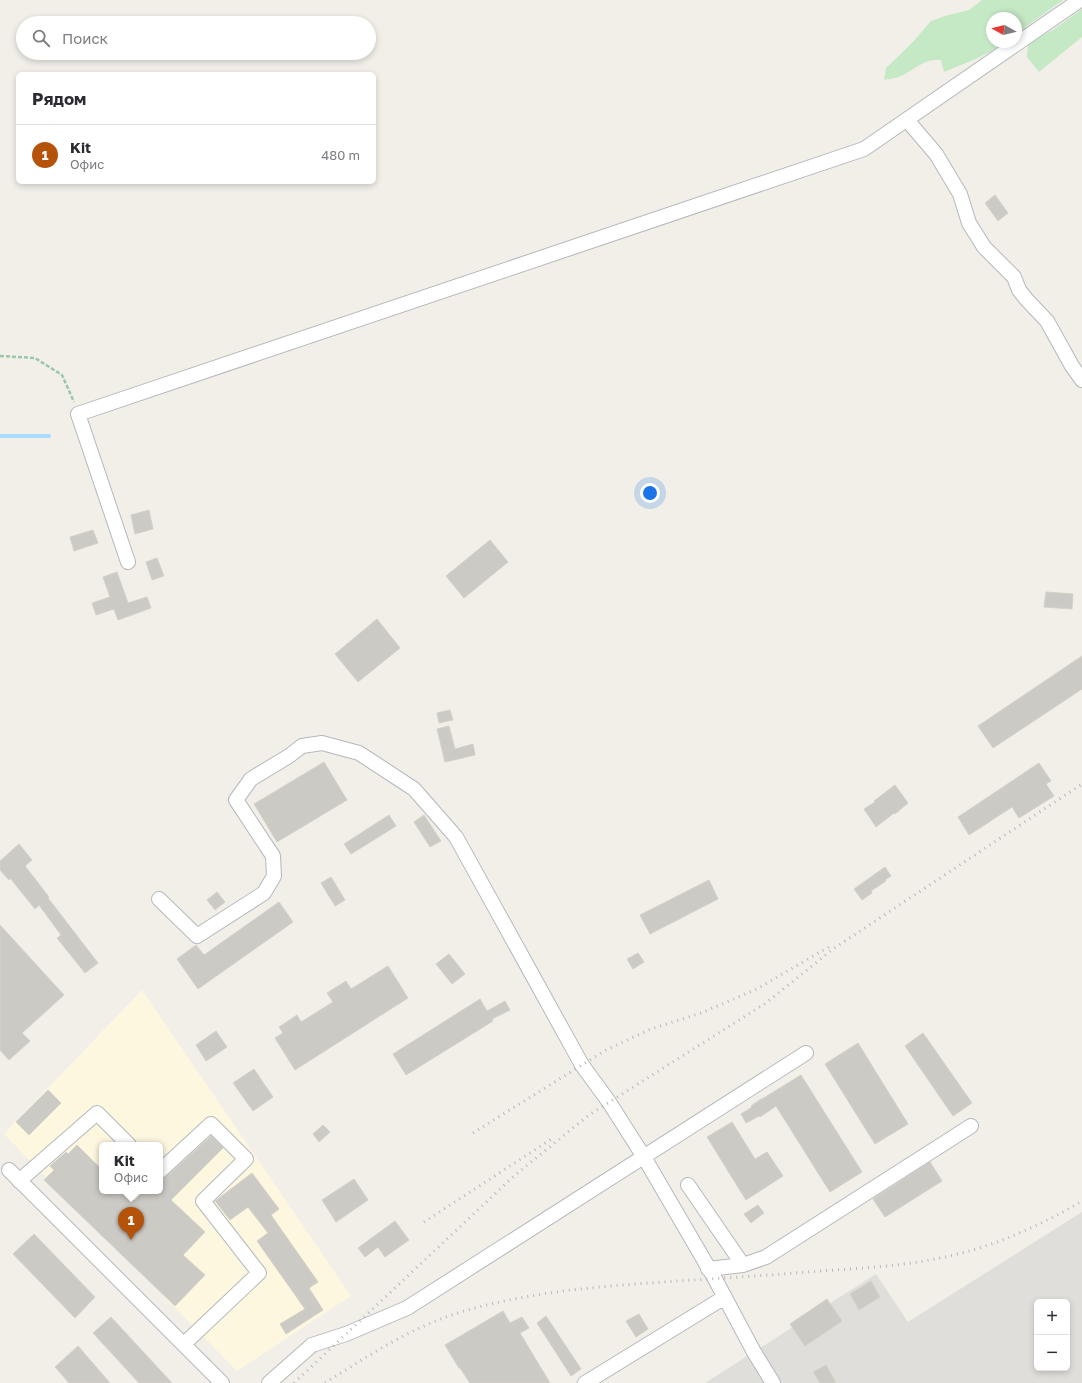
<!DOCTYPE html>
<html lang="ru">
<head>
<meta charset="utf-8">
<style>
  :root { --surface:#fff; --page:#f7f7f7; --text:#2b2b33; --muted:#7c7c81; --line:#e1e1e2; --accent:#b45309 }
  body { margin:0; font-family:"Golos Text",sans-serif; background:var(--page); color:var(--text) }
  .controls { position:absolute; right:12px; bottom:12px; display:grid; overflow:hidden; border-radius:6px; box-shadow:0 2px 6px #0003 }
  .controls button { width:36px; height:36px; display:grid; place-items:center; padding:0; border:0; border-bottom:1px solid var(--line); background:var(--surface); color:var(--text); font:20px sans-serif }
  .compass { position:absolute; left:986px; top:12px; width:36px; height:36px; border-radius:50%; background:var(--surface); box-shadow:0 2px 6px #0003; rotate:278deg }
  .you { position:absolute; left:650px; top:493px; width:14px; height:14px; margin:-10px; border:3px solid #fff; border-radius:50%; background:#1a73e8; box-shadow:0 0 0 6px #1a73e833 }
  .badge { display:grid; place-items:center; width:26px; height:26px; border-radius:50%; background:var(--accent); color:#fff; font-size:13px; font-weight:700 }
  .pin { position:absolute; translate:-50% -33px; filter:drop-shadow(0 1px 2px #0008) }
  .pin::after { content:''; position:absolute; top:21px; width:14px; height:12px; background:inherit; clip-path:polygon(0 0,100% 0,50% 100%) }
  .popup { position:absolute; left:99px; top:1142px; width:64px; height:52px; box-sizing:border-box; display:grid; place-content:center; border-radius:6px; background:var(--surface); filter:drop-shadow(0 1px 3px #0005); font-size:13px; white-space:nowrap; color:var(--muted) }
  .popup b { font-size:15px; color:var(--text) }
  .popup::after { content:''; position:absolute; left:50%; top:100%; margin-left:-8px; border:8px solid transparent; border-top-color:var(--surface) }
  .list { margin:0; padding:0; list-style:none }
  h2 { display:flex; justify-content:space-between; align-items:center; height:52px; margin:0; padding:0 16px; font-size:17px }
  h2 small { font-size:13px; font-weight:400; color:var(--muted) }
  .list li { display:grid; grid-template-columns:26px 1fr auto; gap:12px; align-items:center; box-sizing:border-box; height:60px; padding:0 16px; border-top:1px solid var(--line) }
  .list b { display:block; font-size:15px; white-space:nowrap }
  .list p { margin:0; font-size:13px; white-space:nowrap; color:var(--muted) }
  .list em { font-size:13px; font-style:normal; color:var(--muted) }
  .icon { flex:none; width:22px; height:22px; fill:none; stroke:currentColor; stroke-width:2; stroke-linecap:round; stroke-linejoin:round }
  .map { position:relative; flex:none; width:1082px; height:1383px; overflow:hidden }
  .search { position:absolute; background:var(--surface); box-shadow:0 2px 6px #0003; left:16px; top:16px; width:360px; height:44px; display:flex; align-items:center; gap:10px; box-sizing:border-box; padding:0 14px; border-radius:22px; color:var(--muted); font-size:15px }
  .panel { position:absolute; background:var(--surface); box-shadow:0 2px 6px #0003; left:16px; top:72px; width:360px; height:112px; border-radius:6px }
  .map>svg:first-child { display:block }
</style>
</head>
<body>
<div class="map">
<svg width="1082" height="1383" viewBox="0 0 1082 1383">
  <rect width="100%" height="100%" fill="#f1efe8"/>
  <path fill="#fef7e0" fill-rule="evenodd" d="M142,990L351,1296L237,1371L4,1134ZM102,1145H160V1191H102Z"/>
  <path fill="#e0deda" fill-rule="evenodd" d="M1082,1212V1383H705L876,1274L908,1322ZM1037,1302H1067V1368H1037Z"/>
  <path fill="#c5e8c5" d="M982,0H1063L1016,34V18H992V42H1005C987,56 965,63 944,72L941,60C926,58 915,69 903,75C898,78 890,79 884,80L886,68L912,43L931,21L945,16L969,10Z
    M1082,9V37L1039,72L1027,57L1028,43L1053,30Z"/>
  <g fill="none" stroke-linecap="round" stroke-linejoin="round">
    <path stroke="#aadaff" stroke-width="4" d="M0,436H49"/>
  </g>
  <path fill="#cccac5" stroke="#d6d1c6" d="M995,195L1008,213L998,221L985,203Z
    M149,510L153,529L135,534L131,515Z
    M93,530L98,543L74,551L70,537Z
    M490,540L508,562L464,598L446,576Z
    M157,558L164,576L152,580L146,562Z
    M117,572L128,603L147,597L151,608L118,620L114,609L96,615L92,603L110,597L103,577Z
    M1046,592L1073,594L1072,609L1044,607Z
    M377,619L400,648L358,682L335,654Z
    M1082,656V689L993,748L978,726Z
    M450,710L453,720L439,723L437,713Z
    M449,726L455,749L473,744L475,755L445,762L437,729Z
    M324,762L347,800L277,842L254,804Z
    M1039,763L1051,781L1046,784L1054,796L1019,818L1012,807L969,835L958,817Z
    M895,785L908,803L895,814L894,813L876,827L864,809L875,802L874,801Z
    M389,815L396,826L351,854L344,844Z
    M424,815L441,841L430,847L414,822Z
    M19,844L32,860L25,866L49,897L48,898L98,963L85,973L57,938L61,935L39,905L35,909L10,878L9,880L0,870V861Z
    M885,867L891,876L885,880L886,881L871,891L872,893L862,900L854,889Z
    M331,877L345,900L335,906L321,883Z
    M709,880L718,899L650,934L640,915Z
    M217,892L225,902L215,910L207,900Z
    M279,902L293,922L198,989L177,959L196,945L204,955Z
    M0,925L64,995L22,1033L30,1041L9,1060L0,1050Z
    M638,953L644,962L633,969L627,959Z
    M449,954L465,974L452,984L436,964Z
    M388,966L408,998L295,1070L275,1038L283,1033L279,1027L297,1015L301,1022L333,1002L327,993L346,981L351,989Z
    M480,999L487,1011L505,1001L510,1010L492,1019L493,1021L406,1075L393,1054Z
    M216,1031L227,1047L206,1061L196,1045Z
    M923,1033L972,1103L953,1116L905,1046Z
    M858,1043L908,1124L875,1144L825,1064Z
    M254,1069L273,1097L253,1111L233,1083Z
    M801,1075L862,1172L830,1192L776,1106L760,1117L759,1116L746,1123L741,1114L752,1107L751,1106L761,1099H762Z
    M48,1090L61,1103L29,1135L16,1122Z
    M732,1122L755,1159L767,1152L783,1176L746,1200L707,1137Z
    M323,1125L330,1132L319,1142L313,1134Z
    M211,1136L223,1148L171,1200L205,1232L183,1255L205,1275L175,1306L44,1180L54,1170L50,1166L66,1152L68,1154L77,1145L102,1170V1191H124L134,1201L144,1191H160V1179L166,1177Z
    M930,1162L942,1181L885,1217L873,1199Z
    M252,1173L279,1209L271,1215L318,1282L309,1288L323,1310L286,1334L280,1324L305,1309L257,1241L268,1233L248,1207L230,1220L215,1201Z
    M354,1179L368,1200L336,1222L322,1200Z
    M758,1205L764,1213L751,1223L744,1214Z
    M395,1221L409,1240L385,1257L378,1247L365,1257L358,1248Z
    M34,1234L95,1297L75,1318L13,1254Z
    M871,1281L880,1297L859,1310L850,1294Z
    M827,1299L842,1321L805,1346L790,1324Z
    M503,1311L510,1323L522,1317L529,1328L520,1333L550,1383H470L460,1368H459L445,1345Z
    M639,1314L648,1329L636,1337L626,1321Z
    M546,1316L581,1369L571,1376L537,1323Z
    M111,1317L172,1383H139L93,1333Z
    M78,1346L110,1383H69L55,1367Z
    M826,1365L836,1383H820L813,1372Z"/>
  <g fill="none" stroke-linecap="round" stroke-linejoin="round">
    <defs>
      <path id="minor" d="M907,120L936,154L960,194L969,223L984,247L1014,277L1019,290L1027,300L1047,321L1072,366L1082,380
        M128,562L78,414L864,149L1080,0
        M159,899L197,936L264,893L274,876L273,856L236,800L251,779L289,756L302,746L322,743L359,753L414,789L456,837L582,1065L609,1102L644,1157L715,1279L754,1352L773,1383
        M9,1170L222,1383
        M160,1171L211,1124L246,1159L203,1201L259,1273L184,1344
        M19,1181L97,1113L129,1145
        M688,1185L743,1265
        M708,1269L743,1265L766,1257L971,1126
        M269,1383L312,1345L346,1334L407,1308L806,1053
        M585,1383L725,1297"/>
    </defs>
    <use href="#minor" stroke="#b5b8bc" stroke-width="16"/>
    <path stroke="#9cc7a9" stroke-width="2.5" stroke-dasharray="4 2" stroke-linecap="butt" d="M0,356L35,358L62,375L74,402"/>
    <use href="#minor" stroke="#fff" stroke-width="14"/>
    <path stroke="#b6b7b8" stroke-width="3" stroke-dasharray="1 5" stroke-linecap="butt" d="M473,1133L606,1050L651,1029L701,1013L757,989L832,945
      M424,1222L553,1138
      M294,1383L514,1176L589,1115L766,1003L833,949L1082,784
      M325,1383C368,1356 410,1328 458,1313C529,1291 604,1286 678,1281C725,1278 773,1275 820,1271C868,1268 916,1265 962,1253C1004,1242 1045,1223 1082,1201"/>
  </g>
</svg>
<div class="controls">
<button>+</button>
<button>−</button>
</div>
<svg class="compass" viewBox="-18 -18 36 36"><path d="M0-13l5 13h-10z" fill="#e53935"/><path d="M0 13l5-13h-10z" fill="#7c7c81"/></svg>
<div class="you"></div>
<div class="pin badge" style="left:131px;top:1240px">1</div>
<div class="popup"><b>Kit</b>Офис</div>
<div class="search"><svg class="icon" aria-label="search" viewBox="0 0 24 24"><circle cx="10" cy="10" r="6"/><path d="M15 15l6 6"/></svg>Поиск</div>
<section class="panel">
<h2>Рядом<small></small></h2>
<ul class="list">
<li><span class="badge">1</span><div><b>Kit</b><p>Офис</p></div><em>480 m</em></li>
</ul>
</section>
</div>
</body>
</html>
